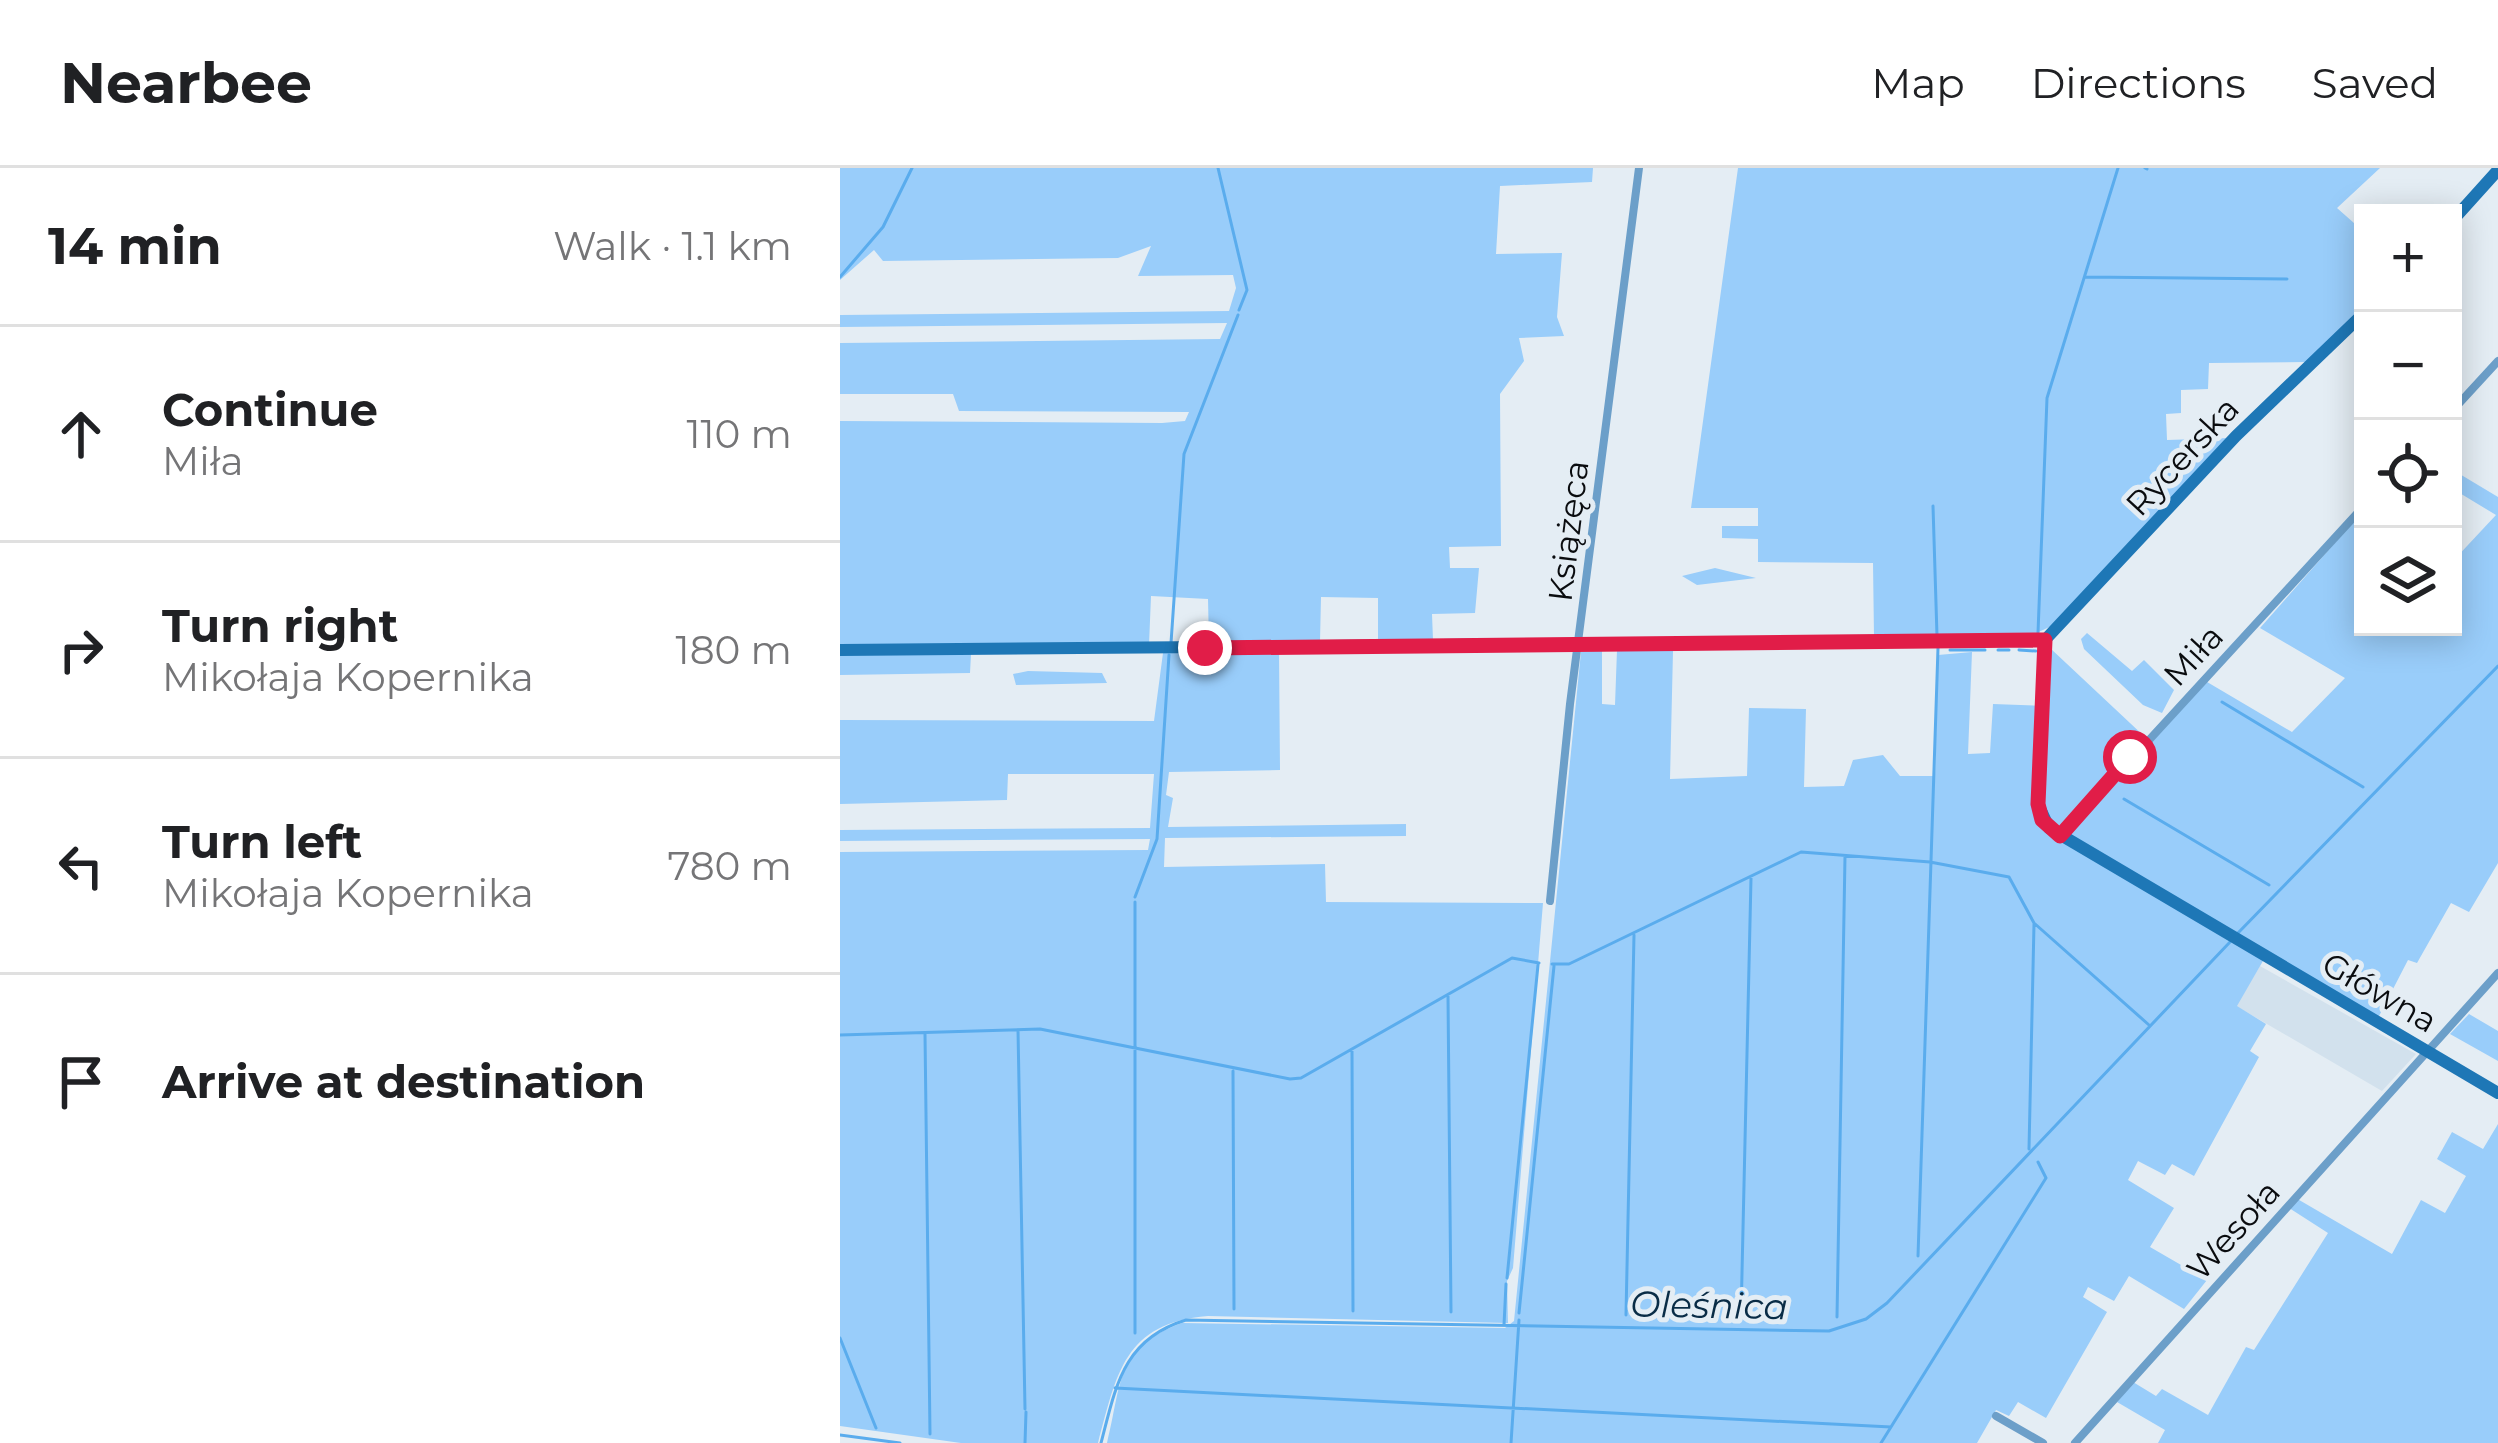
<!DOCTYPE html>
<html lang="en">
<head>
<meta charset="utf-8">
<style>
  :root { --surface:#fff; --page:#f2f2f2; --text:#202124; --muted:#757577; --line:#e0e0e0 }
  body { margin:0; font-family:Montserrat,sans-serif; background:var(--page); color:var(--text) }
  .controls { position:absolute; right:36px; top:36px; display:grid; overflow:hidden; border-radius:0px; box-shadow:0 6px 30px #0003 }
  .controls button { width:108px; height:108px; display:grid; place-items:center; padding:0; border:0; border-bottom:3px solid var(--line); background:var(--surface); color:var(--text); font:60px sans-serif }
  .stop { position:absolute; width:36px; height:36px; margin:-27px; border:9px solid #e11d48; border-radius:50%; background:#fff }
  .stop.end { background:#e11d48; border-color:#fff; box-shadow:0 3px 12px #0008 }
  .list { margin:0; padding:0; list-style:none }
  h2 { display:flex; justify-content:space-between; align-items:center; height:156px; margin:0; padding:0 48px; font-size:51px }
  h2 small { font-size:39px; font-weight:400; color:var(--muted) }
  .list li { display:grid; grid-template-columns:78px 1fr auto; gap:36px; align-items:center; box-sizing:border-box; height:216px; padding:0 48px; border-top:3px solid var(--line) }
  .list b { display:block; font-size:45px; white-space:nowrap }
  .list p { margin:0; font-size:39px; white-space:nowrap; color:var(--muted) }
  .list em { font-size:39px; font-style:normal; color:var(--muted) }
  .icon { flex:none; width:66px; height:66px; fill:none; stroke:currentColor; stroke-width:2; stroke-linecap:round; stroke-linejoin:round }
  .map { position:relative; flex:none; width:1658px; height:1275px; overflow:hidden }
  header { display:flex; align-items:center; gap:72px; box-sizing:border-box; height:168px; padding:0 60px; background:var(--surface); border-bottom:3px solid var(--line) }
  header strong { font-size:57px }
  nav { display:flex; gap:66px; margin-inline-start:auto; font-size:42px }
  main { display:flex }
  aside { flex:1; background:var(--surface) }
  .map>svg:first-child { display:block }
</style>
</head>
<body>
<header>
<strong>Nearbee</strong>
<nav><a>Map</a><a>Directions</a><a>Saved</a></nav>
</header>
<main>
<aside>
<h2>14 min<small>Walk · 1.1 km</small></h2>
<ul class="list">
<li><svg class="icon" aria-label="ahead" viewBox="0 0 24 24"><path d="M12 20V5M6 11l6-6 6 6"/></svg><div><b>Continue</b><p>Miła</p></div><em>110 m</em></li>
<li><svg class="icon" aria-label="right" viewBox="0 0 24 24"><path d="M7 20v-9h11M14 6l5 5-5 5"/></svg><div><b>Turn right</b><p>Mikołaja Kopernika</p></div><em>180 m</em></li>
<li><svg class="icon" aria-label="left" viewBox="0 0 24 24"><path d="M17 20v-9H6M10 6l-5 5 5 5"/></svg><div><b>Turn left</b><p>Mikołaja Kopernika</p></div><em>780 m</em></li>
<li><svg class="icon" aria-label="arrive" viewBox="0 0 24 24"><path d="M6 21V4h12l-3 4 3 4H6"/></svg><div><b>Arrive at destination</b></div></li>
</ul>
</aside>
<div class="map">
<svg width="1658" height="1275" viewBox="0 0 1658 1275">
  <rect width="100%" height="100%" fill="#e4edf4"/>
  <path fill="#d2e1ed" d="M1420,798L1576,886L1542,923L1396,838Z"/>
  <path fill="#99cdfa" d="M0,0H753L752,14L660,18L656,86L722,85L717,149L724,168L679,170L684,193L660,226L661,378L609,379L610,400H639L635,445L592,446L593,472L538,473V430L481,429L480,473L369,475L368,431L311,428L309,477L0,478V253L322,255L345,253L349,244L119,243L113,226H0V175L380,171L387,155L0,159V147L389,143L396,120L393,107L298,108L311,78L278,90L43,93L34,82L0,112Z
    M898,0H1540L1497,40L1523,63V141L1467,194L1369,195L1368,221L1341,222V245L1326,246L1327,272L1389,270L1216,456L1192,467L1034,469L1033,395L918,394V371L882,370V358H918V340H851Z
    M1613,302L1658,329V695L1629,744L1611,735L1577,795L1568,792L1538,850L1427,786L1397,838L1426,856L1410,883L1419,889L1354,1008L1332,996L1325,1007L1298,993L1288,1012L1334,1040L1310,1079L1367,1112L1344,1141L1289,1108L1274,1133L1248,1119L1243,1129L1267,1144L1206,1250L1178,1234L1169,1248L1156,1242L1137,1275H267C282,1216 275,1179 342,1155L665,1160L674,1153L741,484L762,482V536L775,537L777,482L833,483L830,611L907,608L909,540L966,541L964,619L1004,618L1013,592L1043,587L1060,608H1095L1098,487L1132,484L1128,586L1150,585L1153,536L1206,538L1210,480L1306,570L1362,511L1452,564L1505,510L1420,460L1523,343V459H1613V393L1656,347L1613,321Z
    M875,400L916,410L857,417L842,408Z
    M1247,465L1292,503L1304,492L1334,522L1322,545L1303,537L1244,481L1241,471Z
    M439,481L440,602L329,604L326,627L333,630L328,659L566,656V668L325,670L324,699L485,696L486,734L703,735L673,1100L667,1113L668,1155L368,1148C284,1155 277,1205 258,1275H121L0,1258V684L308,682L310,671L0,673V662L310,660L314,606H168L167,632L0,636V552L314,553L323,485Z
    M0,486H131L130,505L0,507Z
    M188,503L262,505L267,515L176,517L173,506Z
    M1629,846L1658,863V893L1610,866Z
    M1658,956V1275H1318L1325,1262L1277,1234L1293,1214L1316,1228L1322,1221L1368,1247L1406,1179L1414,1182L1488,1065L1446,1038L1454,1029L1552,1086L1581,1032L1605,1045L1626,1008L1597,991L1612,964L1643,981Z"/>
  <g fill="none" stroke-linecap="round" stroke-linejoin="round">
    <path stroke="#5aaced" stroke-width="3" d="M378,0L407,122L399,142
      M1305,0L1307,1
      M0,109L43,59L72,0
      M1245,109L1447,111
      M1093,338L1097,468
      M1198,465L1207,230L1278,0
      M331,475L344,286L398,147
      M1110,482H1145
      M1158,482H1169
      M1179,482L1196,483
      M1382,534L1523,619
      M1284,631L1429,717
      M295,729L317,671L329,487
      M1397,766L1658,498
      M712,796H729L961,684L1090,694L1169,709L1194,755L1309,857
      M608,828L611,1144
      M178,862L185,1241
      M85,866L90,1266
      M0,867L200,861L450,911L461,910L672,790L699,795
      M512,883L513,1143
      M393,903L394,1141
      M1189,981L1194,756
      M1078,1088L1098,480
      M667,1110L698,797
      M679,1145L714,798
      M786,1147L794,767
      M901,1149L911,710
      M997,1149L1005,688
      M664,1157L666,1116
      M295,1165V734
      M0,1170L36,1260
      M275,1220L1051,1259
      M0,1267L60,1275
      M185,1275L186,1244
      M261,1275C276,1218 283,1171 346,1152L989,1163L1026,1151L1047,1135L1390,774
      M671,1275L679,1152
      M1041,1275L1206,1010L1198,994"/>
    <path stroke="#6c9fc9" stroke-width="8" d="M1613,242L1658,193
      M1220,669L1523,339
      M710,733L730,536L799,0
      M1156,1248L1203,1275
      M1235,1275L1658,805"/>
    <path stroke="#1e77b6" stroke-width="12" d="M1613,52L1658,2
      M1205,472L1198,636L1209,660L1658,925
      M1205,472L1396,268L1523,146
      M0,482L1205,472"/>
  </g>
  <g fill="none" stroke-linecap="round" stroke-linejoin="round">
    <path stroke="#e11d48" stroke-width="15" d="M365,480L1205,472L1198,636L1202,652L1220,668L1290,589"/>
  </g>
  <g text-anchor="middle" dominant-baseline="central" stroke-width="10" stroke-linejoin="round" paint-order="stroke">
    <g font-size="33" fill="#0a0c0f" stroke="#e4edf4">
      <text transform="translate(1342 288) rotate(-47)">Rycerska</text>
      <text transform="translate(728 363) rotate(-83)">Książęca</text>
      <text transform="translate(1353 487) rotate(-47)">Miła</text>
      <text transform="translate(1540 824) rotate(30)">Główna</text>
      <text transform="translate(1393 1062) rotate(-48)">Wesoła</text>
    </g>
    <g font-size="36" font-style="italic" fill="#092c46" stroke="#e4edf4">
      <text transform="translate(869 1137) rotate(1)">Oleśnica</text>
    </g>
  </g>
</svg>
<div class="controls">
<button>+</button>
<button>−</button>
<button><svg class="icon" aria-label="locate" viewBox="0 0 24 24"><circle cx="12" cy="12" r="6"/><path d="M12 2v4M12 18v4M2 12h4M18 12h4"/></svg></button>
<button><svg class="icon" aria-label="layers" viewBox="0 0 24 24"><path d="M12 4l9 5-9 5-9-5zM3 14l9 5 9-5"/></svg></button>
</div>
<div class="stop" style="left:1290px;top:589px"></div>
<div class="stop end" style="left:365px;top:480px"></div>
</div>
</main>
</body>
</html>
